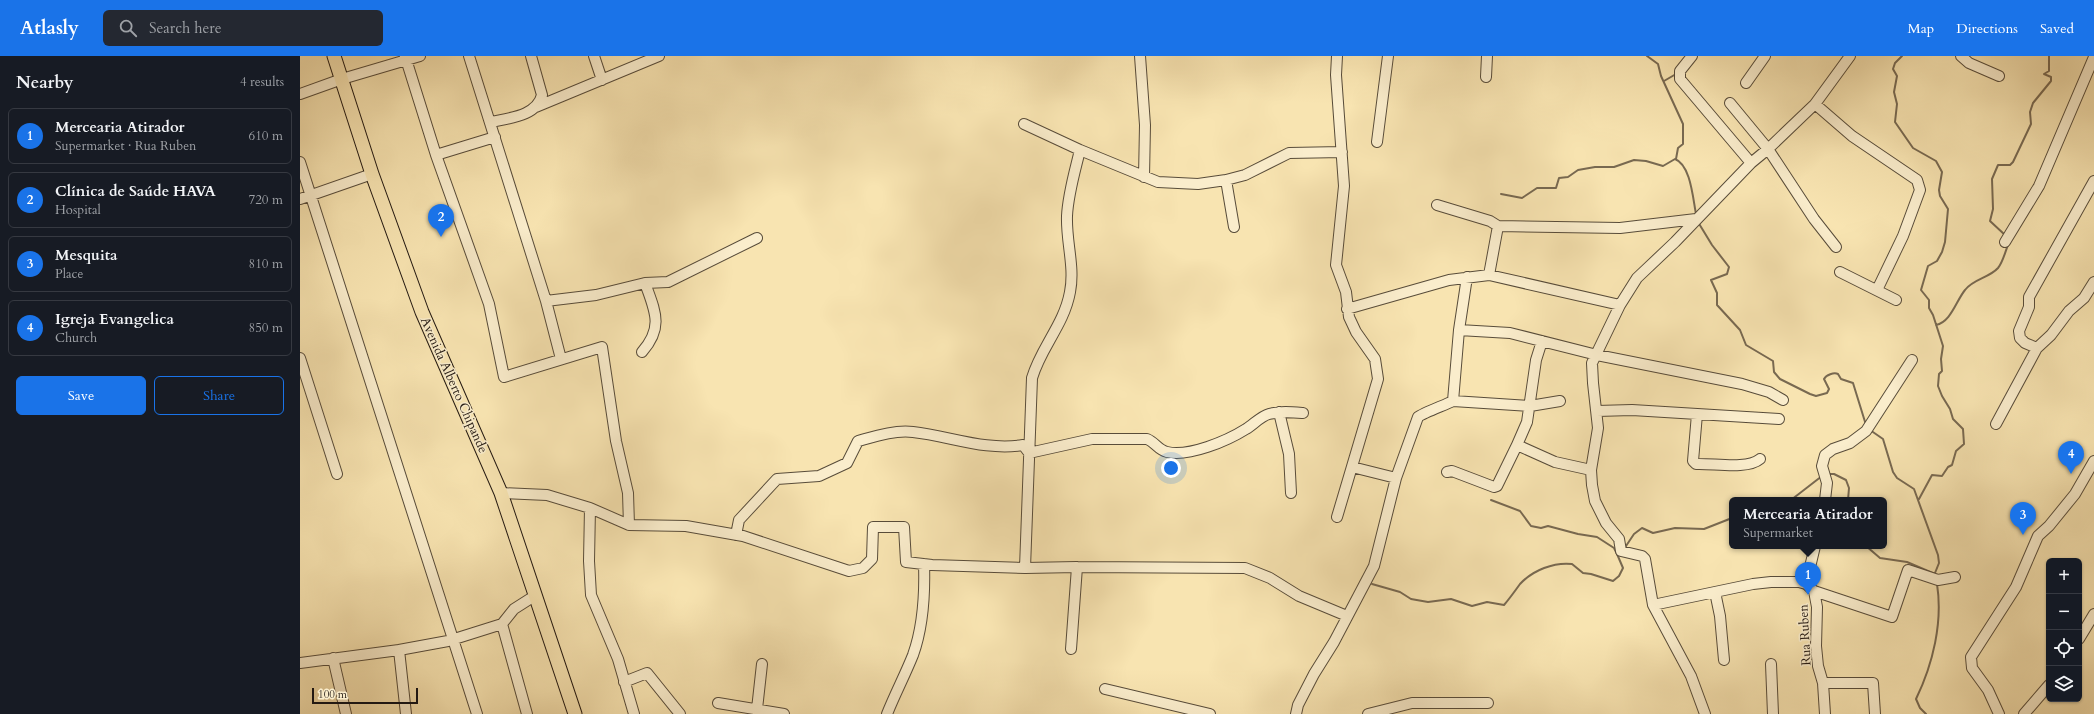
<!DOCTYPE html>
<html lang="en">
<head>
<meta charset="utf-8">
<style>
  :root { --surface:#171b24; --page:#242831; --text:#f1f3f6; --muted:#9ea1a6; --line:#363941; --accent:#1a73e8 }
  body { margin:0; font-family:Cardo,serif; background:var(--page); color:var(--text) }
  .controls { position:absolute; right:12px; bottom:12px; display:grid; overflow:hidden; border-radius:6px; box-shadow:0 1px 3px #0004 }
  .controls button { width:36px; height:36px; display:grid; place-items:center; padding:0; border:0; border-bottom:1px solid var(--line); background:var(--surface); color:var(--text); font:20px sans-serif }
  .scale { position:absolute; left:12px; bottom:10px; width:106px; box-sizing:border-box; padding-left:4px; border:2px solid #231912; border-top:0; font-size:11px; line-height:14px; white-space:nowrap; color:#231912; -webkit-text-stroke:3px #faedcc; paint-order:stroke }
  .you { position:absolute; left:871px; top:412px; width:14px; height:14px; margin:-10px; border:3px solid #fff; border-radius:50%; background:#1a73e8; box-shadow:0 0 0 6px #1a73e833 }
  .badge { display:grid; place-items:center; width:26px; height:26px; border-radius:50%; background:var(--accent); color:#fff; font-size:13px; font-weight:700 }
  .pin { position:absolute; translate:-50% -33px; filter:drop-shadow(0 1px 2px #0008) }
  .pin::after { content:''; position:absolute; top:21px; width:14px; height:12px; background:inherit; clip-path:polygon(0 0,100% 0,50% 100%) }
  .popup { position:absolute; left:1429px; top:441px; width:158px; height:52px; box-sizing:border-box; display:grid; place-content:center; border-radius:6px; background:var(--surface); filter:drop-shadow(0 1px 3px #0005); font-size:13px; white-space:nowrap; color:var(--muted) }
  .popup b { font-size:15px; color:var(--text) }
  .popup::after { content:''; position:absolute; left:50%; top:100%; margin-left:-8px; border:8px solid transparent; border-top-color:var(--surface) }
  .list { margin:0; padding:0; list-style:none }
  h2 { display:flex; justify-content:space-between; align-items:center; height:52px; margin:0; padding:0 16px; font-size:17px }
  h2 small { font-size:13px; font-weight:400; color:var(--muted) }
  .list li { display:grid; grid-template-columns:26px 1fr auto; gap:12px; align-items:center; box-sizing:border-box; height:56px; margin:0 8px 8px; padding:0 8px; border:1px solid var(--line); border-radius:6px }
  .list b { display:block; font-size:15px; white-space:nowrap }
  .list p { margin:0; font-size:13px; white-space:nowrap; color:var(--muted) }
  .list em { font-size:13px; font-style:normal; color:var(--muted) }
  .actions { display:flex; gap:8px; padding:12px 16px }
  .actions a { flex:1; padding:9px 0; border:1px solid var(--accent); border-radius:6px; text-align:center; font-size:14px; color:var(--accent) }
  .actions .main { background:var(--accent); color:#fff }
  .icon { flex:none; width:22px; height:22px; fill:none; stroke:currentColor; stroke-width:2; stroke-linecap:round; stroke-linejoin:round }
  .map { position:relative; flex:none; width:1794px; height:658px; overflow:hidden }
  header { display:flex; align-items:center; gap:24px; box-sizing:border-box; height:56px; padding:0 20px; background:var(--accent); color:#fff }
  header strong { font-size:19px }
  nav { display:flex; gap:22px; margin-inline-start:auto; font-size:14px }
  .search { width:280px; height:36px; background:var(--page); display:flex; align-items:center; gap:10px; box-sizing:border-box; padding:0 14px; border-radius:6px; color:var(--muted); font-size:15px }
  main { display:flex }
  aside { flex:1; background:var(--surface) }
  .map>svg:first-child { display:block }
</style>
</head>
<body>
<header>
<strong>Atlasly</strong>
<div class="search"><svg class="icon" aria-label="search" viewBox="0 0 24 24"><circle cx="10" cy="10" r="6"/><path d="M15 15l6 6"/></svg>Search here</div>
<nav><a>Map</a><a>Directions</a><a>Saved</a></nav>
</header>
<main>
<aside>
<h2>Nearby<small>4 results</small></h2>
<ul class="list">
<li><span class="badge">1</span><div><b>Mercearia Atirador</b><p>Supermarket · Rua Ruben</p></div><em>610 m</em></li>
<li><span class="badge">2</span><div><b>Clínica de Saúde HAVA</b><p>Hospital</p></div><em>720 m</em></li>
<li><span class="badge">3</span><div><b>Mesquita</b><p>Place</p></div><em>810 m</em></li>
<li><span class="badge">4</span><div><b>Igreja Evangelica</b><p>Church</p></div><em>850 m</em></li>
</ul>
<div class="actions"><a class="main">Save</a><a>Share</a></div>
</aside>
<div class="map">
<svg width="1794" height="658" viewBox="0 0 1794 658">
  <rect width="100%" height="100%" fill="#f8e4b1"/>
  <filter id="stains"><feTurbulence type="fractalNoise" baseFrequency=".005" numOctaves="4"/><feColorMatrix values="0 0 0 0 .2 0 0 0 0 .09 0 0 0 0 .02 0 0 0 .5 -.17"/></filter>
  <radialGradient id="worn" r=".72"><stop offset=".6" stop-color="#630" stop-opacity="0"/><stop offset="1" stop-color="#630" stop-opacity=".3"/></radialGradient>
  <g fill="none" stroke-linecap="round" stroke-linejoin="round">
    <path stroke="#786951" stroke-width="2" d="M1347,0L1358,8L1361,20L1383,68V88L1378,92L1376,103
      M1602,0L1595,7L1593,13L1597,20L1594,36L1597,48L1595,66L1613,92L1636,105L1642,116L1639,134L1640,140L1648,153L1645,186L1642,196L1637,205L1628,210L1621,234L1629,244V252L1633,259L1643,290L1641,303L1642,315L1639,318L1638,330L1642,340L1650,353L1653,363L1663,373L1664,388L1656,395L1652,409L1648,411L1642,420L1632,419L1619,443
      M1364,25L1376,18
      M1201,138L1222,142L1237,132H1256L1259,122L1268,121L1278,114L1295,111H1314L1334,104L1346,105L1363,110L1375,103C1391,109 1393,144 1396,158
      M1735,145L1743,132
      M1398,166L1412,189L1429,211L1427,218L1411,224L1417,237V249L1440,274L1446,289L1473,305L1474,316L1480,323L1510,338L1516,340L1527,337L1529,333L1524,323C1526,319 1534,316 1538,318L1541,323L1553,327L1566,369
      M1705,179L1690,165L1693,153L1692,123L1698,109H1710L1713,106L1731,68L1730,56L1733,47L1751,25V21L1744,18L1749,15V0
      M1636,269C1651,266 1656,245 1665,234C1673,223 1689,222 1698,212C1703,206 1705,196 1708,189
      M1570,374L1583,383L1593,416L1597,422L1614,433L1638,499L1639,507L1635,517
      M1528,418H1534L1546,424L1549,432L1548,444
      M1191,444L1220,455L1231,470L1241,472L1248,470L1278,478L1297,481L1314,492L1317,498
      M1491,444L1522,420
      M1566,490L1580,502L1607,506L1635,518
      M1324,493L1334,478L1342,472L1353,477L1375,472L1404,473L1432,462
      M1072,528L1100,536L1111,543L1128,546L1151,543L1172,550L1187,546L1204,549C1210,542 1215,535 1220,528C1233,514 1254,506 1272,508L1283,517L1291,518L1313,525L1319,520L1323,512L1317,498
      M1626,658L1620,652L1616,643C1633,608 1643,566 1637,528"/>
    <defs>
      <path id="minor" d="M105,0L136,99L189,248L204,321L302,291L316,385L328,437L329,469
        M169,0L246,245L261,303
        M294,0L302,24
        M840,0L845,69L844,121
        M1392,0L1380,15V23L1451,107
        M1661,0L1669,7L1699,20
        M1186,21L1187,0
        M1446,27L1465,0
        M0,38L42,23L120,0
        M1430,47L1468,93L1514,163L1536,191
        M1515,48L1552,80L1617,124L1620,134L1603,180L1578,232V235L1596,244
        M236,51L359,0
        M191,66C209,62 237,60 242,39L231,0
        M724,68L780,94L858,126L898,128L926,124L945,119L989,97L1042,96
        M1077,86L1088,0
        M136,99L195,81
        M0,106L177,658
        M926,124L934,171
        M0,143L72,118
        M1137,149L1190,165L1198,170L1320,172L1396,163
        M1705,186L1739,130L1794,1
        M1540,216L1578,235
        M1189,219L1198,170
        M246,245L296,239L345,227L368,226L457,182
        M1047,253L1149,224L1189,219L1320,249
        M1159,274L1210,277L1297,299L1442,328L1469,336L1483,344
        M1242,285L1236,304L1227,366L1217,389L1255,406L1291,414
        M1737,292L1751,279L1769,255L1784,242L1794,226
        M342,296C364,271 355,255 345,227
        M0,302L37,418
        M1153,345L1230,350L1260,345
        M1297,355L1332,354L1479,363
        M979,356L989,398L991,437
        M1397,358L1393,405L1396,408C1413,407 1447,414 1460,403
        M1696,368L1737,292L1725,287L1720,282L1719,275L1729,251V241L1794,125
        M1052,411L1096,422
        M1147,416L1152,415L1194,431L1197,430L1217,389
        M201,437L247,439L290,452L329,469L386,470L443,480L549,515L563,512L572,503L573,471H604L606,506L632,509L725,512L777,511L945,512L970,522L999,540L1047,560
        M1525,444L1527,427L1522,410L1525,399L1533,393L1550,387L1566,375L1612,304
        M290,452L289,505L291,539L318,603L334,658
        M1037,461L1078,323L1075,303L1056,276L1049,261L1046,236L1036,209L1044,130L1036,19L1037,0
        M436,479L439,464L477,423L519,420L547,407L558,385C576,380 594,374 613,376C650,380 685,395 723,389L729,397L792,383H847C855,386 858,394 867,396C889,401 927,385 946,373C953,369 961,360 969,358C980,355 991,356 1003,357
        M725,512L732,322C741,291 764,269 770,236C775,211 766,186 767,160C768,138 775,115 780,94
        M1506,528L1515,490
        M1514,535L1517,551L1516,590L1518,610L1523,627L1525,658
        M1415,536L1420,560L1424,604
        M1353,549L1453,528L1471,526H1499L1506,528L1514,535L1592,561L1608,514L1638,524L1655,521
        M1779,583L1794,558
        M771,593L777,511
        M33,602L46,658
        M0,607L99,594
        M1471,608L1473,658
        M324,626L347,617L380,658
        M1523,627H1573L1575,658
        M805,633L910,658
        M418,647L484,658
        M457,653L462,608
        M106,658L99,594L148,585L202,568
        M227,658L202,568L214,553L236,539
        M587,658C595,638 605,619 613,599C623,571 625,538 624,508
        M996,658L998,649L1014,618L1034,586L1074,510L1096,422L1118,361C1123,357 1145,349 1153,345L1159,274L1167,221
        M1068,658L1112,647H1188
        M1405,658L1391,620L1353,549L1345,503L1342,500L1321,495L1319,483L1306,467L1295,445L1292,429L1291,414L1298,372L1293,327L1292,307L1320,249L1337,222L1375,186L1451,107L1468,93L1515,48L1550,0
        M1699,658L1688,634L1672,612L1671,601L1716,531L1738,480L1749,470L1775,438L1794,405
        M1724,658L1749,629"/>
      <path id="major" d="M34,0L72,118L122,256L201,437L275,658"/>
    </defs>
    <use href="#minor" stroke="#584c3a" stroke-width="12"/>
    <use href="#major" stroke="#231912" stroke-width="15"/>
    <use href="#minor" stroke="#faedcc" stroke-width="10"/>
    <use href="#major" stroke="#f8e4b1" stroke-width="13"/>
  </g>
  <g text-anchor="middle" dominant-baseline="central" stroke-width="3" stroke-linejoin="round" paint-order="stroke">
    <g font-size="13" fill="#231912" stroke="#faedcc">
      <text transform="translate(154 329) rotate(66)">Avenida Alberto Chipande</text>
      <text transform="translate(1505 579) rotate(-93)">Rua Ruben</text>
    </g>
  </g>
  <rect width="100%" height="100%" filter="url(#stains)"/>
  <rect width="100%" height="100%" fill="url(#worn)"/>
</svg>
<div class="controls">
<button>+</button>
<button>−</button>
<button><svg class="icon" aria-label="locate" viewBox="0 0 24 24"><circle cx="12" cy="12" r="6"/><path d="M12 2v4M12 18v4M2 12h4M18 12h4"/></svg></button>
<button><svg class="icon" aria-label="layers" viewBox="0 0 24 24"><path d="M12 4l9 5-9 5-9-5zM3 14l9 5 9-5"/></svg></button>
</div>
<div class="scale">100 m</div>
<div class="you"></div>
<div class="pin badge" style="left:1508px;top:539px">1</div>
<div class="popup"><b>Mercearia Atirador</b>Supermarket</div>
<div class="pin badge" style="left:141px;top:181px">2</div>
<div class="pin badge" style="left:1723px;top:479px">3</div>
<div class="pin badge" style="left:1771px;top:418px">4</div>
</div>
</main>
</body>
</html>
